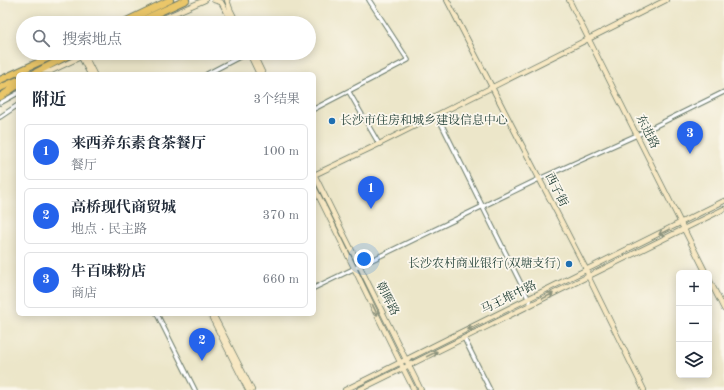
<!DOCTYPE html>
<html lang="zh">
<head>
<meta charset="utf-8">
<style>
  :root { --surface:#fff; --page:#f2f2f3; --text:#1f2937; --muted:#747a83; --line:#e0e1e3; --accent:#2563eb }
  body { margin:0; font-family:"Old Standard TT","Noto Serif SC",serif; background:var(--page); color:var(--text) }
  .controls { position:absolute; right:12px; bottom:12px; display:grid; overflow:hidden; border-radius:6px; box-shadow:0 2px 10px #0003 }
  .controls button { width:36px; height:36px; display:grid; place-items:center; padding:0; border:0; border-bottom:1px solid var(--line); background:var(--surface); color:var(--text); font:20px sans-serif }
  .you { position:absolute; left:364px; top:259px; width:14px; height:14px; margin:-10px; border:3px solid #fff; border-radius:50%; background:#1a73e8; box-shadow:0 0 0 6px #1a73e833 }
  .badge { display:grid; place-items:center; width:26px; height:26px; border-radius:50%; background:var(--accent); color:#fff; font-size:13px; font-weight:700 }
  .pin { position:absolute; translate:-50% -33px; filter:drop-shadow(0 1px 2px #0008) }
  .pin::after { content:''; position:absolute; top:21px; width:14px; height:12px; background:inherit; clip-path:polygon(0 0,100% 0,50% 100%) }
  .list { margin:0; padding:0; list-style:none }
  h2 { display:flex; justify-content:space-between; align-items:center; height:52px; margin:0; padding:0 16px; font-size:17px }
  h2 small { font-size:13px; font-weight:400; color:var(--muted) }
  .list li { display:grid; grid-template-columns:26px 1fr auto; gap:12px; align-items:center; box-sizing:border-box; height:56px; margin:0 8px 8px; padding:0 8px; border:1px solid var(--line); border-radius:6px }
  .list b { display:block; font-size:15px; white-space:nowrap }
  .list p { margin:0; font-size:13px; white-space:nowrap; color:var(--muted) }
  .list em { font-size:13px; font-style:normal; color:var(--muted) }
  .icon { flex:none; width:22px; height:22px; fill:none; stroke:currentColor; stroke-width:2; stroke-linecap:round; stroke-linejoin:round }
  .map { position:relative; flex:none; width:724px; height:390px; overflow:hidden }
  .search { position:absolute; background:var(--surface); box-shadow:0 2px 10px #0003; left:16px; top:16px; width:300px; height:44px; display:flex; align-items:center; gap:10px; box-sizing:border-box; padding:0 14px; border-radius:22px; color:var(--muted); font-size:15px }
  .panel { position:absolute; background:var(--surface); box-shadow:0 2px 10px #0003; left:16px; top:72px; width:300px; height:244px; border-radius:6px }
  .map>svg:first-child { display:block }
</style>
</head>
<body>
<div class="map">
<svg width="724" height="390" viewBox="0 0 724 390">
  <rect width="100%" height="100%" fill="#fbf7ec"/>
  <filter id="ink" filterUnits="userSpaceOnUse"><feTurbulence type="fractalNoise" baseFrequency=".025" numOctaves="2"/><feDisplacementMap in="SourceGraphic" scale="8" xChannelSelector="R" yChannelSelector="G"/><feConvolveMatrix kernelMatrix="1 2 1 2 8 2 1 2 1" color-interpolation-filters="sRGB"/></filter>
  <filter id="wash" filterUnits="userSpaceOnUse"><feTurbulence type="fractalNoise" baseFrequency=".012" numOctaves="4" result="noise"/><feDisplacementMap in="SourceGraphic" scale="16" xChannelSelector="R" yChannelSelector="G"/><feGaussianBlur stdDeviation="0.9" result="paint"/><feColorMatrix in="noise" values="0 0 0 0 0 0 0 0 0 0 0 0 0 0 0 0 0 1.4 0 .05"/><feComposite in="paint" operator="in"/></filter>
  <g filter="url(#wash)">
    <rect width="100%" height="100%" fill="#ece6c9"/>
  </g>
  <g filter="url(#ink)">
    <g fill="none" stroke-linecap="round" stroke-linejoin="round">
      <defs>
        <path id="street" d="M207,74L247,53
          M349,92L379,144
          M0,103L18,93
          M314,109L408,60L369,0
          M437,115L531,304
          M0,117L18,105
          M314,288L539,179L637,135L724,92
          M157,314L195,390
          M464,338L490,390"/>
        <path id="secondary" d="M214,0L221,2L233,23
          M227,0L230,9L237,23
          M447,0L587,271L588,276L644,390
          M569,0L706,273
          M152,23L205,0
          M249,53L259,74
          M253,53L263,74
          M84,54L94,74
          M81,57L90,74
          M40,71H51L89,53
          M314,174L421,390
          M314,175L379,144L666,0
          M314,187C348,254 380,323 414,390
          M709,279L724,309
          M210,314L248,390
          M213,314L252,390
          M345,390L724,201
          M359,390L724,209"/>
        <path id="highway" d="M122,23L170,0
          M136,23L186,0
          M33,74L73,53
          M0,80L59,53
          M0,88L18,80
          M0,97L18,85"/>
      </defs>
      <use href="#street" stroke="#677868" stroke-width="5.5"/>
      <use href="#secondary" stroke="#677868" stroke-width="6"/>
      <use href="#highway" stroke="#677868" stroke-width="8"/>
      <use href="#street" stroke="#fff" stroke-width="3.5"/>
      <use href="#secondary" stroke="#f7e8c3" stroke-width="4.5"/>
      <use href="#highway" stroke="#eac669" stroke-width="6"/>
    </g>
    <defs><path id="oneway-shaft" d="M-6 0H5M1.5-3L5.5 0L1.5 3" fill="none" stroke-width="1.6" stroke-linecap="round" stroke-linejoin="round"/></defs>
    <g stroke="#8b927c">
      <use href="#oneway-shaft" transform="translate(664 232) rotate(153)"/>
      <use href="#oneway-shaft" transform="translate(548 296) rotate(-26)"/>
      <use href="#oneway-shaft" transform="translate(375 310) rotate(65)"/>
      <use href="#oneway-shaft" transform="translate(473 327) rotate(154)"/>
      <use href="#oneway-shaft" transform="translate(432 354) rotate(-26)"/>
    </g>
  </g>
  <g fill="#1f6fb2" stroke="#fbf7ec" stroke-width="1.5">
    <circle cx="332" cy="121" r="4"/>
    <circle cx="569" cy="264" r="4"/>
  </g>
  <g text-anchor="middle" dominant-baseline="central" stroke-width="3.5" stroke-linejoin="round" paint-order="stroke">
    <g font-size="12" fill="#1f3d34" stroke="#fbf7ec" text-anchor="start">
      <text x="340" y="121">长沙市住房和城乡建设信息中心</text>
      <text x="561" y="264" text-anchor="end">长沙农村商业银行(双塘支行)</text>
    </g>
    <g font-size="12" fill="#1f3d34" stroke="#fbf7ec">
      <text transform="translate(647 132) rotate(63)">东进路</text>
      <text transform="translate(556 190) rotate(63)">西子街</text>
      <text transform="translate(509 298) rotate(-26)">马王堆中路</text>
      <text transform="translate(387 299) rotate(63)">朝晖路</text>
    </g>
  </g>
</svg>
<div class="controls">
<button>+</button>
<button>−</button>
<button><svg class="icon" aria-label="layers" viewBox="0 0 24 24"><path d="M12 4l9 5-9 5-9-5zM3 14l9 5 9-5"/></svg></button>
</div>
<div class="you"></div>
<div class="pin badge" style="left:371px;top:209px">1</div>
<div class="pin badge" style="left:202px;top:361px">2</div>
<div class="pin badge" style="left:690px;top:154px">3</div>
<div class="search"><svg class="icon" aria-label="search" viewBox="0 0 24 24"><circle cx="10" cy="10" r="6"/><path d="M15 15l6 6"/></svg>搜索地点</div>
<section class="panel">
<h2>附近<small>3个结果</small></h2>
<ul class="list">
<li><span class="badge">1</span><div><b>来西养东素食茶餐厅</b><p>餐厅</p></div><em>100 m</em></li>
<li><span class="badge">2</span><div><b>高桥现代商贸城</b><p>地点 · 民主路</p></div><em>370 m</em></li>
<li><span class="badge">3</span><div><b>牛百味粉店</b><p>商店</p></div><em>660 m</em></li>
</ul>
</section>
</div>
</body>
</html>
